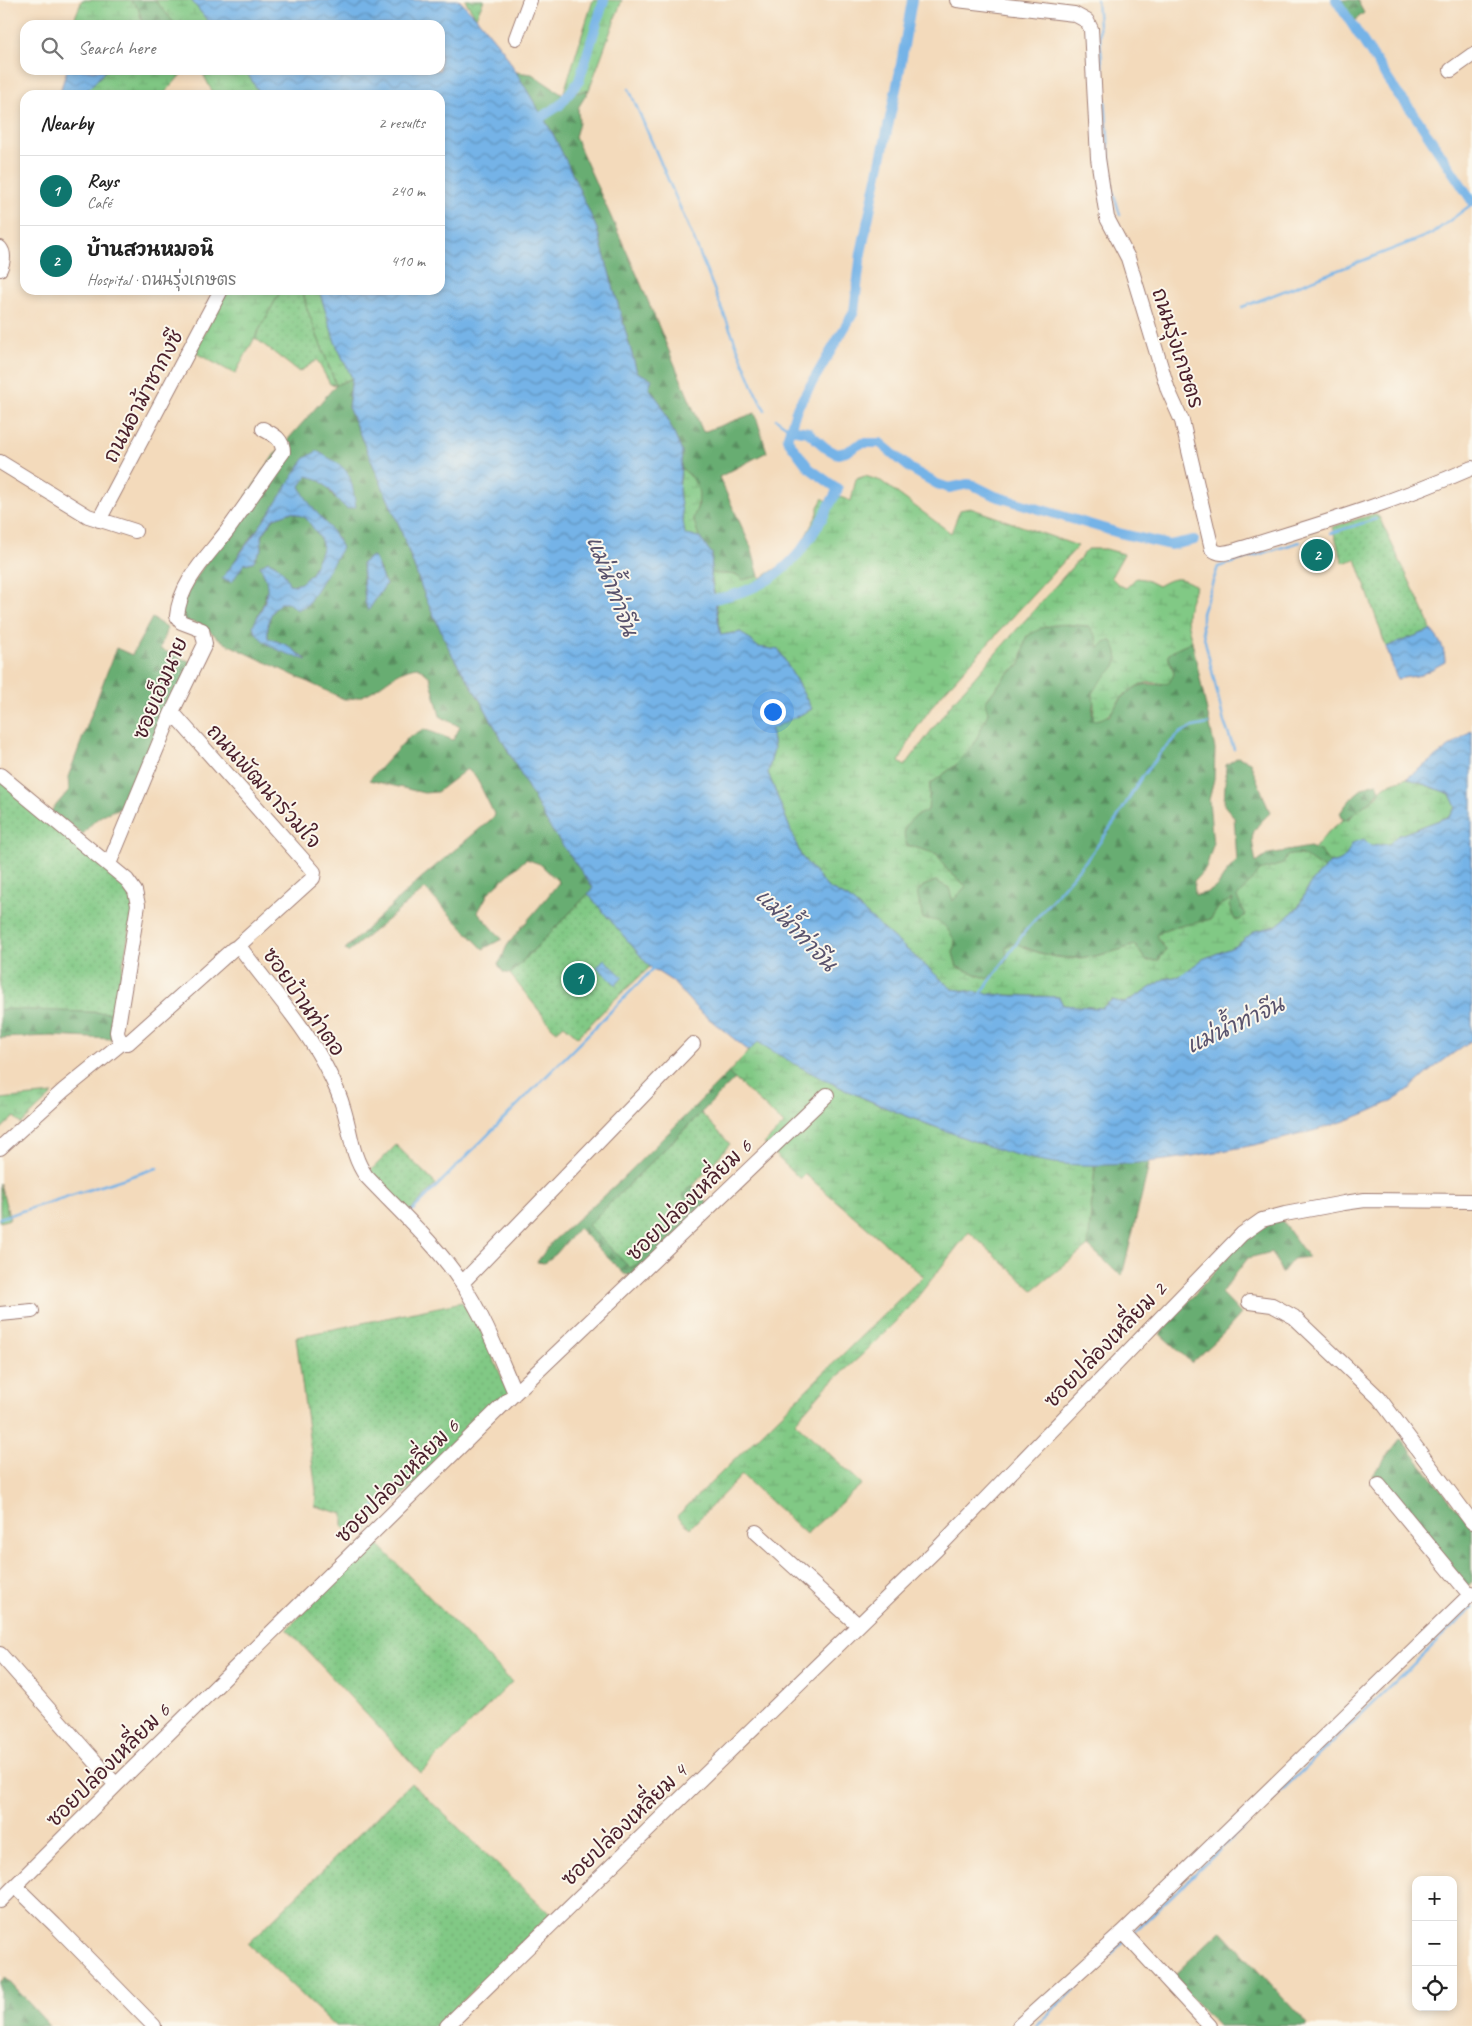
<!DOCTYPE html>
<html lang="en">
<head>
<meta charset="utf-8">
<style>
  :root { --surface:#fff; --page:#f2f2f2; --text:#222; --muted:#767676; --line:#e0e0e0; --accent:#0f766e }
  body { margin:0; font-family:Caveat,"Playpen Sans Thai",sans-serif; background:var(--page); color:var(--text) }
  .controls { position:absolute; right:15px; bottom:15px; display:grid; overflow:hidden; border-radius:10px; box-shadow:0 2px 8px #0003 }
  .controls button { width:45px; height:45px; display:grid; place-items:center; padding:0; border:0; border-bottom:1px solid var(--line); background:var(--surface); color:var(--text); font:25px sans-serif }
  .you { position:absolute; left:772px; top:711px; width:18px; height:18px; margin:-12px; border:4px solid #fff; border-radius:50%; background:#1a73e8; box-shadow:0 0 0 8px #1a73e833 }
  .badge { display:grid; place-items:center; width:32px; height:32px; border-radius:50%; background:var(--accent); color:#fff; font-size:16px; font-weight:700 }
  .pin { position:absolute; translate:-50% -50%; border:2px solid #fff; box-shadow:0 1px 5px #0006 }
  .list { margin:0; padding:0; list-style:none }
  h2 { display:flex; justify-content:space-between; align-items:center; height:65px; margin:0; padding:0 20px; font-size:21px }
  h2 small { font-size:16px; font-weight:400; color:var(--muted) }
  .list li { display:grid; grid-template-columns:32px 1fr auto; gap:15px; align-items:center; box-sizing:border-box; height:70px; padding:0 20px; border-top:1px solid var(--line) }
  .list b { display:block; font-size:19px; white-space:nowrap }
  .list p { margin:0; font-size:16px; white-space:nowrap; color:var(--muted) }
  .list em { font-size:16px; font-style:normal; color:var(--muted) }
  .icon { flex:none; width:28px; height:28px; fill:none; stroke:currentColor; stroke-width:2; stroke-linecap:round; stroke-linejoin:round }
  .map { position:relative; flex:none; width:1472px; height:2026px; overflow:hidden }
  .search { position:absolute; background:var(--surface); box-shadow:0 2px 8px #0003; left:20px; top:20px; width:425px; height:55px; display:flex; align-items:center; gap:12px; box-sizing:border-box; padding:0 18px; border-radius:15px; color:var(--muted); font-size:19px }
  .panel { position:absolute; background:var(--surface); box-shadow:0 2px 8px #0003; left:20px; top:90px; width:425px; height:205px; border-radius:15px }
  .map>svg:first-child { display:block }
</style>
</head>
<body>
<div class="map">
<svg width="1472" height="2026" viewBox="0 0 1472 2026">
  <defs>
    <pattern id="grass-dots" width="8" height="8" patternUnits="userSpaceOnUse" patternTransform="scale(1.25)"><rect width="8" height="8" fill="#81c985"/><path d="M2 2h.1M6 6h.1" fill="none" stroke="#71ac73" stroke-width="1.8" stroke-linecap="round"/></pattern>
    <pattern id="forest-firs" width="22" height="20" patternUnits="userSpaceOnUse" patternTransform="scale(1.25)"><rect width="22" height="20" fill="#68ad72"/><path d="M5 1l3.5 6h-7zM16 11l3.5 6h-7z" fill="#588c5e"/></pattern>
    <pattern id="wetland-marsh" width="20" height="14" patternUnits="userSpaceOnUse" patternTransform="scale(1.25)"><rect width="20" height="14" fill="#81c985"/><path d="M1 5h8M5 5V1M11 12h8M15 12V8" fill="none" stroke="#71ac73"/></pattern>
    <pattern id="water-waves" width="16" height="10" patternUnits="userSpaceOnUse" patternTransform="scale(1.25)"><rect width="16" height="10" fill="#74b3e7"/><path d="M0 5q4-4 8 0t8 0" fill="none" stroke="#6191bb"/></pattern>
  </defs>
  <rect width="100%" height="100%" fill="#fbf7ec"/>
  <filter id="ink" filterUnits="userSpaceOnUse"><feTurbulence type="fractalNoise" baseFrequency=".02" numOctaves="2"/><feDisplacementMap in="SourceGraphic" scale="10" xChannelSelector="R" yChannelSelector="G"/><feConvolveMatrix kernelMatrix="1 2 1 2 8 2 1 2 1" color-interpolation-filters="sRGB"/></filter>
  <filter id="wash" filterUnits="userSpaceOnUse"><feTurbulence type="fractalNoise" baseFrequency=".0096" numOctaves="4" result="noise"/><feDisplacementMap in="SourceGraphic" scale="20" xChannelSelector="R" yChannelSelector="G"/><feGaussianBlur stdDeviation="1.12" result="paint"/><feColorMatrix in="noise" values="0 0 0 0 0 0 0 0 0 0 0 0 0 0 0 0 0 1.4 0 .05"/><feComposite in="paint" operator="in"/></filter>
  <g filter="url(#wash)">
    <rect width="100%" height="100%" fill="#f3dabb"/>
    <path fill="url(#grass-dots)" stroke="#667458" d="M465,0H484L476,17Z
      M281,290L303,291L306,306L336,385L330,384L317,360L299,372L255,338Z
      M1374,514L1379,517L1428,620L1431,630L1386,647L1356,559L1343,563L1332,527Z
      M0,780L129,886L135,900L114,1013L0,1010Z
      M588,894L650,967L613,1001L578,1037L564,1025L557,1031L552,1027L510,974Z
      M701,1113L730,1144L693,1186L689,1187L684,1196L693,1207L636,1265L630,1268L587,1225Z
      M396,1145L436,1184L406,1215L369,1172Z
      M462,1302L479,1327L509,1393L362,1534L343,1527V1514L315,1506L316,1491L296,1337Z
      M375,1541L512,1682L421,1773L287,1629Z
      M411,1783L550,1914L436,2026H335L248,1944Z"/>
    <path fill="url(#forest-firs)" stroke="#59664e" fill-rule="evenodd" d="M130,0H155L176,25H143L138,8Z
      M1341,0H1357L1364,13L1354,21Z
      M516,72L532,74L563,95L589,90L578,108L579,123L575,137L638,277L703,432L755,413L767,452L719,477L751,547L759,576L742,581L737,575L711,573L712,554L699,537L692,518L699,504L691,476L681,468L682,452L661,404L637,372L597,229L553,134Z
      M352,378L348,407L399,525L424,594L451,653L483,705L549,826L594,888L510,974L503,972L498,964C504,957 504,949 509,943C525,922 543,904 559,882L540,864L526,859L489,892L478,912L502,939L483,949L425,889L348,952L345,949L420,879L495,816L476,777L467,769L437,792L424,793L369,780L408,738L424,729L453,740L460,727L440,716L430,677L418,667C390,669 376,700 344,699L225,643L200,624L172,618L242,503L274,455L336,385ZM317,451L335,500C328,487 322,479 307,475L300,486L305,499L339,540L288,603H280C269,613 267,623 268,638L287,645L306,659L255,632L253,626L263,604L269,586L260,566L268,561L275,564L289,584L295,585L301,583L311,574L323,547L320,538L306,518L292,512L274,518L261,538L262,548L253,562L244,564L223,579L241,551ZM372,556C379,563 379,574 386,584L368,610L365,602L362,563Z
      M152,618L167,628L160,649L191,662L128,807C106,811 97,816 83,834L51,811L69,790L68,777L116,648L132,655Z
      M1056,624L1089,626L1096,636L1099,648L1106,641L1112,640L1117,650L1118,660L1112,672L1095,689L1092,714L1109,716C1123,695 1134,680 1161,685L1174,674L1168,655L1177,648L1192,641L1215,749L1214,779L1209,800L1213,845L1206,868L1194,881L1195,895C1224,891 1217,878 1237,861L1234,817L1224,805L1226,765L1238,757L1250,762L1270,813C1248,834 1251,834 1256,863L1269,854L1310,847L1320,851L1330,863L1324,869L1300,854L1287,856L1284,864L1267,869L1245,915L1240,920H1235L1229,906L1233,900L1220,905L1211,919L1191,925L1168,928L1166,950L1158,961H1146L1135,945C1091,960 1059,965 1016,943L1008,961L988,979L957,967L953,953L923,919L917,893L923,886L936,881L949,888L953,900L966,886L946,869L937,854L906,845C898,824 912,817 928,810L930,784L957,764L988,713L985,702L1006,675L1020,665L1026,637L1038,629Z
      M1377,783L1380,790C1377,798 1351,818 1343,820L1340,813C1349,800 1361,785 1377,783Z
      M6,1009L114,1013L112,1039L51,1036L0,1038V1010Z
      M728,1073L735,1079L588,1225L630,1268L636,1265L692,1207L683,1196L689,1187L693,1186L708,1204L632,1276L624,1274L578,1228L556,1254L544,1263L537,1262L552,1242L621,1180Z
      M1150,1161L1122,1276L1088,1246L1095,1164Z
      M1281,1219L1308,1257L1293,1259L1282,1273L1272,1252L1248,1258L1221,1293L1241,1314L1224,1333L1192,1363L1160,1334L1234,1249L1259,1228Z
      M1401,1439L1472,1528V1582L1468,1586L1372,1475Z
      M1221,1930L1308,2024L1306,2026H1218L1172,1977Z
      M5,1977L50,2026H0V1982Z"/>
    <path fill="url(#wetland-marsh)" stroke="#667458" d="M82,0H130L138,8L143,25H72Z
      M155,0H191L211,25H176Z
      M593,0H622L589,90L563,95Z
      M106,70H185L163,95H83Z
      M201,70H245L261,95H214Z
      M227,290H281L235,374L194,352Z
      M303,290H319L335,342L352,378L336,385L306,306Z
      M681,468C701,483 703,496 693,518L699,537L685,536L679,491Z
      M865,476L881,481L951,533L960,510L970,508L1078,546L938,698L914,732L899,762L905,766L951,704L1088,549H1106L1124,554L1111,577L1119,585L1126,588L1136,578L1144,579L1158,586C1174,577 1179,576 1196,586C1186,611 1184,614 1192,641L1177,648L1168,655L1174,674L1169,683C1161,685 1154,681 1146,683C1141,684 1133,689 1129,692C1113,701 1116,718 1094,720C1092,714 1094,711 1094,705C1094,699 1091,695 1094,690C1106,670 1128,668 1112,641H1106L1099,648L1096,636L1089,626C1062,624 1050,621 1026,637L1020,665L1006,675L985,702L988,713L974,744L957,764L930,784L928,810C912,817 898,825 907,845L937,854L946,869L966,886L953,901L949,888L936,881L923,886L917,893L923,919C943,920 945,925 955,941L953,953L957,967L988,979L1007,961L1006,947L1016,943C1060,966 1090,960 1135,945L1146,961H1158L1166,950L1156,935C1173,925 1192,925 1211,919L1220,905L1233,899L1229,906L1235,920H1240L1245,915L1237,897L1260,871L1283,864L1287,856C1303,850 1311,862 1324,869L1309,885L1298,908L1276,926L1255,931L1236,946L1203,959L1180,976L1165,979L1125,1003L1112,1000L1102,1008L1063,1005L1059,997L1001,995L952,989L848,898L828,888L801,856L768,773L774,748L771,729L812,709L779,650L758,647L741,632L721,635L711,573L737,575L743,580L759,576L761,578L785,563L798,550L818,513V507L823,498L826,501L832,494L851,501L856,479Z
      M1407,778L1450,794L1456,807L1450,816L1397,836L1389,844L1370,846L1336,863H1330L1320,851L1314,849L1329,831L1343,820L1350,818L1359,809L1378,796L1380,790L1386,785Z
      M758,1041C816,1079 879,1107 944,1130C992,1148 1042,1167 1095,1164L1088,1246L1033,1290L969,1232L908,1309L863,1354L826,1387L795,1422L862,1484L806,1534L742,1475L690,1528L677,1516L923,1276L805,1174L800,1179L764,1144L784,1124L728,1073Z
      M53,1094L21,1124L14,1117L0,1130V1099Z
      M0,1184L10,1219L0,1222Z"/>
    <path fill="url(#water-waves)" stroke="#5f6989" d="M191,0H459L476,17L503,50L553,134L571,171L597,229L637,372L652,379L649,388L661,404L682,452L679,491L685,535L699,537L712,554L711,577L721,635L741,632L758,647L779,650L812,709L771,729L774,748L768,773L801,856L828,888L848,898L952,989L1001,995L1059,997L1063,1005L1102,1008L1112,1000L1125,1003L1165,979L1180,976L1203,959L1236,946L1255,931L1276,926L1298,908L1309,885L1330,863C1344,864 1348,853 1352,843L1364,839L1371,846L1389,844L1397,836L1450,816L1456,807L1450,794L1407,778L1472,730V1040C1456,1051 1441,1062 1425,1075C1417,1082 1408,1091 1399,1097C1355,1122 1298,1136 1249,1146C1194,1156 1136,1167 1080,1165C1033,1164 989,1147 946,1131C881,1107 817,1080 758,1042L749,1051L697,1009L672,981L650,967L588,894L593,888L549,826L483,705L451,653L424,594L399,525L348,407L352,378L335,342L319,290H440V95H261L245,70H440V25H211Z
      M67,70H106L83,95H59Z
      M317,451C350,470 350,469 356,507L347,509C331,496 328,480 307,476L300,486C309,510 333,525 342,548L307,605L297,610L288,603H280C269,613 267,623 268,638L287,645L307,660C289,655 259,646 253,626C265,601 274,592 260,566L268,561C280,566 285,572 289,584L295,585L301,583L311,574L323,547L320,538L306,518L292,512L274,518L261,537L262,548L253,562L244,564L232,582L222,579L270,512L304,459Z
      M372,556C379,563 379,574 386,584L368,611L365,602L362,563Z
      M1431,630C1440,640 1445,649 1445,662L1421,675L1397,679L1386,647Z
      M604,959L623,977L616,985L597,967Z"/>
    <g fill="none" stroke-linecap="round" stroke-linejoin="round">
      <path stroke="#74b3e7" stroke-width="2.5" d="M1097,0L1112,188L1120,215
        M629,89L695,242L755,391L765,410
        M1242,307L1411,242L1433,233L1472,204
        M776,419L790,429
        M1331,533L1376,519
        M1234,749L1224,722L1202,628V613L1218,567L1300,542
        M980,995L1026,930L1089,857L1116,820L1141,778L1162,751L1180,733L1193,727L1208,724
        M410,1213L654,968
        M0,1218L157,1168
        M366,1531C367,1521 371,1503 384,1500C390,1499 393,1501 400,1497
        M1132,1934L1472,1608
        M1036,2026L1124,1941"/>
      <path stroke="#74b3e7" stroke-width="10" d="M1336,0L1397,93L1412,111L1472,201
        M532,123L560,105L579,81L604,0
        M790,429L808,432L826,448L837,454L846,452L862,443H880L911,469L937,484L949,488L968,484L973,485L995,496L1119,533L1170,545L1194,540
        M702,602C717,598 733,596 747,590C795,573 816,531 838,489L809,468L787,439L797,408L854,312L861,253L899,75L912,0"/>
    </g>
  </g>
  <g filter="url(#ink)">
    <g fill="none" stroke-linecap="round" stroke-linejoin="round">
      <defs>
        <path id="minor" d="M957,0L1074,14L1087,21L1091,29L1098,158L1107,218L1128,258L1168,390L1182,421L1212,549C1219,555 1225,553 1233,551C1314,526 1395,502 1472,468
          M516,38L530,0
          M1451,70L1472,55
          M0,248C5,254 3,262 0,269
          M0,462L88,516L135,531
          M99,520L221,290
          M172,712L314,872L313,878L237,947
          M0,775L127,880L135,891L138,905L117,1032C118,1039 121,1042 128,1043L233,949L237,947L242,950C271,989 309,1031 330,1075C335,1085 340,1096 343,1107C351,1131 351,1155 366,1176C398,1210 435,1243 461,1282C484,1316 499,1356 515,1393
          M109,864L172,712L205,644L202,630L181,622L177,616C180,582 207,557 227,531C246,505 264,478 283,452C283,439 274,435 263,429
          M0,1148L64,1090L123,1042
          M462,1283L693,1044
          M1249,1302L1272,1305L1294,1317L1379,1398L1472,1522
          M0,1314L32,1311
          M1379,1485L1470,1595
          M756,1532L858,1625
          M0,1654L116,1785
          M15,1886L55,1925L154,2026
          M0,1901L116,1785L515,1393L827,1095
          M1123,1932L1210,2026
          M447,2026L937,1549L1242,1234L1262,1220L1285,1214L1344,1203L1365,1200L1472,1201
          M1019,2026L1123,1932L1472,1593"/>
      </defs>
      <use href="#minor" stroke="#9e7c73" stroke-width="16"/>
      <use href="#minor" stroke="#fff" stroke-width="14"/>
    </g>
  </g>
  <g text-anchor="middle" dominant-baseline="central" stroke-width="4" stroke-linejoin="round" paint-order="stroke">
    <g font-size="21" fill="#4a1f2b" stroke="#fbf7ec">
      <text transform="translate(1178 348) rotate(72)">ถนนรุ่งเกษตร</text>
      <text transform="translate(143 396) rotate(-62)">ถนนอาม้าซากงซี</text>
      <text transform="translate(160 688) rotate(-67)">ซอยเอ็มนาย</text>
      <text transform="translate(264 786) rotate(48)">ถนนพัฒนาร่วมใจ</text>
      <text transform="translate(304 1002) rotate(55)">ซอยบ้านท่าตอ</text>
      <text transform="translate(689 1200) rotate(-44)">ซอยปล่องเหลี่ยม 6</text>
      <text transform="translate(1105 1345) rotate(-46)">ซอยปล่องเหลี่ยม 2</text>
      <text transform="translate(397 1481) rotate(-45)">ซอยปล่องเหลี่ยม 6</text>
      <text transform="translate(108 1765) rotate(-45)">ซอยปล่องเหลี่ยม 6</text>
      <text transform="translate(624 1825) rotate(-44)">ซอยปล่องเหลี่ยม 4</text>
    </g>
    <g font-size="22" font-style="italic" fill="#59536d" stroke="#fbf7ec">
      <text transform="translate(612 586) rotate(69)">แม่น้ำท่าจีน</text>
      <text transform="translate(796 930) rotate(46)">แม่น้ำท่าจีน</text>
      <text transform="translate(1235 1025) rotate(-25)">แม่น้ำท่าจีน</text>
    </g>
  </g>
</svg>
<div class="controls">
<button>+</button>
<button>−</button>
<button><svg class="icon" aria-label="locate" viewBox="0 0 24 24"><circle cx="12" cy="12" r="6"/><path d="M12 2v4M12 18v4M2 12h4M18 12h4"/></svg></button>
</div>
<div class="you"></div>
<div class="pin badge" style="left:579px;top:979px">1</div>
<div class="pin badge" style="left:1317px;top:555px">2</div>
<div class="search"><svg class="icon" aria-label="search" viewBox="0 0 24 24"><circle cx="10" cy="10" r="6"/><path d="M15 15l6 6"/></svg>Search here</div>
<section class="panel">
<h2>Nearby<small>2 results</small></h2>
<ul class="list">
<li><span class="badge">1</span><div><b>Rays</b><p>Café</p></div><em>240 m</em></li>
<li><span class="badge">2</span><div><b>บ้านสวนหมอนิ</b><p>Hospital · ถนนรุ่งเกษตร</p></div><em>410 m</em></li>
</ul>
</section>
</div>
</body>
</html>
